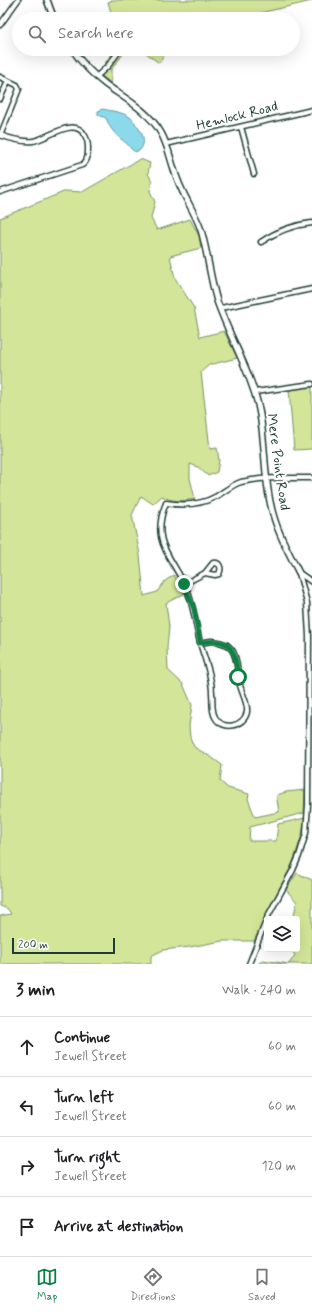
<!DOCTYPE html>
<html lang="en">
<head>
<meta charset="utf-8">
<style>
  :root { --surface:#fff; --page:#f2f2f2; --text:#202124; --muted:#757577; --line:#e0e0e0; --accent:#0b8043 }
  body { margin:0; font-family:Mynerve,sans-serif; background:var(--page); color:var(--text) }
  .controls { position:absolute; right:12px; bottom:12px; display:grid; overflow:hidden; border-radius:4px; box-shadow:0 4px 16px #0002 }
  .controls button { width:36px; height:36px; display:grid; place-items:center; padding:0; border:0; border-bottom:1px solid var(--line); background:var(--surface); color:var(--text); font:20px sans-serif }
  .scale { position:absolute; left:12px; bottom:10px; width:103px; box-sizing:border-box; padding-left:4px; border:2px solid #1f3d34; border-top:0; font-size:11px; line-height:14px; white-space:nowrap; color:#1f3d34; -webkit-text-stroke:3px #fff; paint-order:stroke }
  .stop { position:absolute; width:12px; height:12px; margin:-9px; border:3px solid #0b8043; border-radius:50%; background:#fff }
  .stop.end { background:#0b8043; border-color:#fff; box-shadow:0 1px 4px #0008 }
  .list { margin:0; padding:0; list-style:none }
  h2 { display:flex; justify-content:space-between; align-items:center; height:52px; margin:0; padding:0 16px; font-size:17px }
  h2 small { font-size:13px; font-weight:400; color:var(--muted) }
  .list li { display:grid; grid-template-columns:26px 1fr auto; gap:12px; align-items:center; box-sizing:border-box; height:60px; padding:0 16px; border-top:1px solid var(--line) }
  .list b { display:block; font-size:15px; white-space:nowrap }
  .list p { margin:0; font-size:13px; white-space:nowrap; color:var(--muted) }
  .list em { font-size:13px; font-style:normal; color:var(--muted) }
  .icon { flex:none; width:22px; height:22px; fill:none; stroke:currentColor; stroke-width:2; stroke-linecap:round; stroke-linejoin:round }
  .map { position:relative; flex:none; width:312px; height:964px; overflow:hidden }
  .search { position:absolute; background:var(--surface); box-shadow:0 4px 16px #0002; left:12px; right:12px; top:12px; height:44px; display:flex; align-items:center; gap:10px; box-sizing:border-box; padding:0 14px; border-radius:22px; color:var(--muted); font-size:15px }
  .sheet { height:292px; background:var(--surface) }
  nav { display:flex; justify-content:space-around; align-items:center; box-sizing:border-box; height:56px; border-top:1px solid var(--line); background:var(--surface); font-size:11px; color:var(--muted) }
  nav a { display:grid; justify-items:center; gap:2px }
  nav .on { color:var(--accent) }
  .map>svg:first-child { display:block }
</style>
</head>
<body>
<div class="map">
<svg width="312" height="964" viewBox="0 0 312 964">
  <rect width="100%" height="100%" fill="#fff"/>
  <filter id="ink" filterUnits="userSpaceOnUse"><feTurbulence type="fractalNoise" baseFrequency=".025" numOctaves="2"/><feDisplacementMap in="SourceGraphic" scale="8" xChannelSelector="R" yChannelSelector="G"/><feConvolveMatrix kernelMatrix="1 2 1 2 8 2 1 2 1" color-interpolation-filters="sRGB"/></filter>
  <g filter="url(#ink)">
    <path fill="#d2e599" stroke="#789166" d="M111,0H312V1L234,19H113L108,2L111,1Z
      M115,49H127L111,70V83L98,73Z
      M141,49H169L159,63Z
      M140,159L150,163L148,173L152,182L150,191L155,202L151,218L157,230L190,219L199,236L201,248L170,256L175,278L194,308L200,337L224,331L237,358L209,365L201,372L210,449L217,448L219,460L217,472L208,476L198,467L190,464V478L195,499C183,501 171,502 162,496L153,504L141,496L132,515L140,555L144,596L157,592L165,581L174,575L184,594L166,603L169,627L167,648L168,670L183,684L192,705L189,726L190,737L194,747L211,757L222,765L220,781L228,788L249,794L248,799L255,817L279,812L277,800V795L286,792L305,790L304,813L250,827L249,841H276L278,824L305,818L302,835L292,865L280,887L254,941H222L190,947L163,950L151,956V964H0V916L11,914L8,909L0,906V218L66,191L82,192Z
      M312,386V449L294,450L289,390Z
      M297,873L312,880V964H258L263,960L289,964L295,955L290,949H297V919H293L297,902L286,890Z"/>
    <path fill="#8cd9eb" stroke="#609ba2" d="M103,109C111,111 122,112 128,116C131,117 133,120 135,123C142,132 148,142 139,151C131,153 131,147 126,143C116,135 111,131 106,118L98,115V111Z"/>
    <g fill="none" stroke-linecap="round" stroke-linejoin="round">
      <defs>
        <path id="minor" d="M0,25L18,0
          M0,77L17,85L19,89L0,136
          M96,77L108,66L117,54
          M0,99L8,81
          M241,127L254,174
          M0,135C11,139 22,142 33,141C47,139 73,117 84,134C87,138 88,143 88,148C88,155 88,161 82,165L0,192
          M166,144L312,110
          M261,242C277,231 293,225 312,223
          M221,308L312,289
          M255,392L312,384
          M213,563C220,562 222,568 219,574L215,575L205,573Z
          M299,573L312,582
          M184,584L205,573
          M211,641C241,642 235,664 240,685C242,694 248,703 247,712C244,727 222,731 215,717C211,710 213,701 212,693C212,676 205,660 200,643Z
          M200,643C196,626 194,609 188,592C174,558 149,544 166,503C184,506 201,505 217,496C225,491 232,485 241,482C264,477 289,478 312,478
          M249,964L268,916L293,870L299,856L306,833L308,805L309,636L307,603L299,573"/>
        <path id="tertiary" d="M47,0L54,19
          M72,49C81,62 92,74 105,84C124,98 149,111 161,133C169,147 171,163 177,178C183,196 195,212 201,230C208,254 210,278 217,301C229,336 249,368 258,405C266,438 263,473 271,506C276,530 288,551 299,573"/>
      </defs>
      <use href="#minor" stroke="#1f3d34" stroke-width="7"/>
      <use href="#tertiary" stroke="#1f3d34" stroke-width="8"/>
      <use href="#minor" stroke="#fff" stroke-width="4"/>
      <use href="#tertiary" stroke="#fff" stroke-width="5"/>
    </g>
  </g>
  <g fill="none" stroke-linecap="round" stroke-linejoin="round" filter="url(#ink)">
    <path stroke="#0b8043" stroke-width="5" d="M184,584L194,609L200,643C230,636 236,650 238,677"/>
  </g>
  <g text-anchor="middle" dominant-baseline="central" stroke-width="4" stroke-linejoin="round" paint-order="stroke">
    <g font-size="14" fill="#1f3d34" stroke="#fff">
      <text transform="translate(237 116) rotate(-14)">Hemlock Road</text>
      <text transform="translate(278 462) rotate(82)">Mere Point Road</text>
    </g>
  </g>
</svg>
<div class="controls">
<button><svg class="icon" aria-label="layers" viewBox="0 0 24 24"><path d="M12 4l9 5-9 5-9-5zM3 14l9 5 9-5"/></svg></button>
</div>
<div class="scale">200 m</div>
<div class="stop" style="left:238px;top:677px"></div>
<div class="stop end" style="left:184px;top:584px"></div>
<div class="search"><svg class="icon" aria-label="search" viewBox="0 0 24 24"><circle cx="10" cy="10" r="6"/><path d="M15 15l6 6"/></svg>Search here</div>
</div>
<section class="sheet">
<h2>3 min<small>Walk · 240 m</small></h2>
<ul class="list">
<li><svg class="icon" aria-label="ahead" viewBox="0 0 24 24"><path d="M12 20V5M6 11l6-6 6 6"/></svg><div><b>Continue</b><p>Jewell Street</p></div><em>60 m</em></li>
<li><svg class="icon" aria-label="left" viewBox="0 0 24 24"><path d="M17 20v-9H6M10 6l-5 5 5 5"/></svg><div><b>Turn left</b><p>Jewell Street</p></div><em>60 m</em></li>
<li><svg class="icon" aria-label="right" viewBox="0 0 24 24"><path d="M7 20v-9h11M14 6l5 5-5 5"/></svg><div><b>Turn right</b><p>Jewell Street</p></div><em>120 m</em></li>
<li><svg class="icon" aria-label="arrive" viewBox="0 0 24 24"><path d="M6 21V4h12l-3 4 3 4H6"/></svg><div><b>Arrive at destination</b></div></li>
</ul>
</section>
<nav>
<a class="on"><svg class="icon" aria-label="map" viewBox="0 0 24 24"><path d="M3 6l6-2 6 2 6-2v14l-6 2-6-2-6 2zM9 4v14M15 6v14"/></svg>Map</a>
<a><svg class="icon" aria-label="directions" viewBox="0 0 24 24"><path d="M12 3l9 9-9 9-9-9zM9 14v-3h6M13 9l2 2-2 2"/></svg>Directions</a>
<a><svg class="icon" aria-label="saved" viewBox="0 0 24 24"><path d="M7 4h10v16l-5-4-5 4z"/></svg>Saved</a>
</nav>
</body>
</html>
